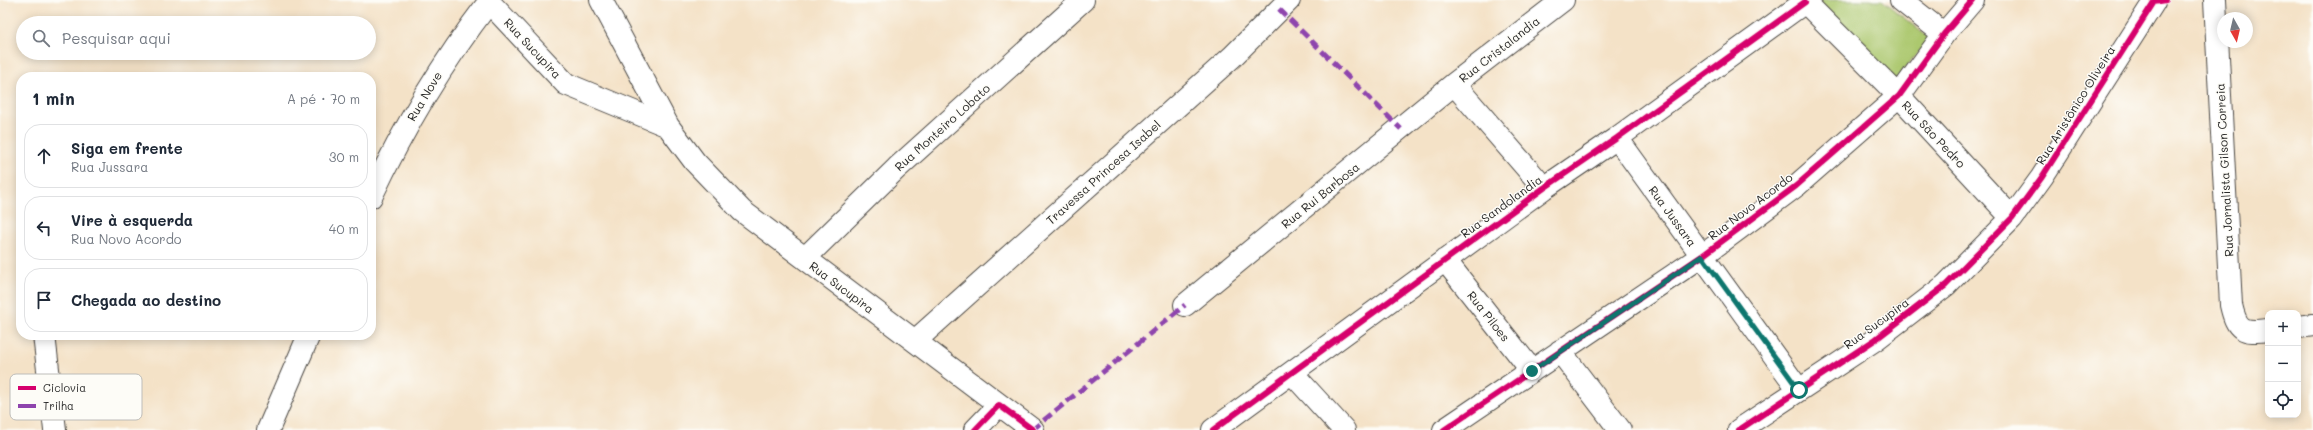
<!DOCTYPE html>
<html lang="pt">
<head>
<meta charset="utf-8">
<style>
  :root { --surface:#fff; --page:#f6f6f7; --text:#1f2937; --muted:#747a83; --line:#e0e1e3 }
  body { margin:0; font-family:Mali,sans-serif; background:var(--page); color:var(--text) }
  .controls { position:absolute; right:12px; bottom:12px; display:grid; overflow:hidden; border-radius:8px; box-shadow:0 2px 10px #0003 }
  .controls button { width:36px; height:36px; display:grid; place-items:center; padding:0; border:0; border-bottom:1px solid var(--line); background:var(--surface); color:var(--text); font:20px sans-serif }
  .compass { position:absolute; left:2217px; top:12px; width:36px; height:36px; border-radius:50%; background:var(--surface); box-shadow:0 2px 10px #0003; rotate:172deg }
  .stop { position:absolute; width:12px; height:12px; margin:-9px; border:3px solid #0f766e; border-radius:50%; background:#fff }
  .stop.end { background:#0f766e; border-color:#fff; box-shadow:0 1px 4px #0008 }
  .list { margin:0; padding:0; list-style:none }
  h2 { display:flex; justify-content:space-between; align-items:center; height:52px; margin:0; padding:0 16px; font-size:17px }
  h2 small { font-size:13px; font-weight:400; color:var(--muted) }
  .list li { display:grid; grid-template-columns:26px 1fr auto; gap:12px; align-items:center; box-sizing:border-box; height:64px; margin:0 8px 8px; padding:0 8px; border:1px solid var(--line); border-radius:16px }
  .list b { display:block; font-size:15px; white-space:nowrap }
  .list p { margin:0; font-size:13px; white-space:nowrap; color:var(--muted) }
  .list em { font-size:13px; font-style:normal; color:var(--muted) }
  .icon { flex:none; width:22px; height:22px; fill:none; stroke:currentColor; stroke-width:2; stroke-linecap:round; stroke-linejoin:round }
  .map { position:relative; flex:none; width:2313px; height:430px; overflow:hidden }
  .search { position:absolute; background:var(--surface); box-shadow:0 2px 10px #0003; left:16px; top:16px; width:360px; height:44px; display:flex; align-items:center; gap:10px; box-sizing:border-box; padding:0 14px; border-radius:22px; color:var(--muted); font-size:15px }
  .panel { position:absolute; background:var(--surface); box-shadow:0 2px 10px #0003; left:16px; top:72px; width:360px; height:268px; border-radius:16px }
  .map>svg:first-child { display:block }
</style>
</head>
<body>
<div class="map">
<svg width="2313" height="430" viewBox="0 0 2313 430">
  <rect width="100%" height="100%" fill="#fdfcf7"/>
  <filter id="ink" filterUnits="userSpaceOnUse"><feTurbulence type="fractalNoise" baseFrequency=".025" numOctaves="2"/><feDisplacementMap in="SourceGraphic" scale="8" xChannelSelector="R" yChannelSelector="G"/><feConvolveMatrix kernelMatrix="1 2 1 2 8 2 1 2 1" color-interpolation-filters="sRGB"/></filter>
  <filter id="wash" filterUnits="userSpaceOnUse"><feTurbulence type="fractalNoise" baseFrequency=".012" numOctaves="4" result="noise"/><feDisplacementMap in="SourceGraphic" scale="16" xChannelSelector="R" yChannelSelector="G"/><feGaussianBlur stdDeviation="0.9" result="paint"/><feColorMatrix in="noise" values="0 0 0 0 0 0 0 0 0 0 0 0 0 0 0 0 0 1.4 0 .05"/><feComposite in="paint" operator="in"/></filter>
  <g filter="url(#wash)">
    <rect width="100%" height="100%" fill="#f4e2c7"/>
    <path fill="#acc86e" stroke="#6c7a4c" d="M1817,0H1882L1930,39L1895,80Z"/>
  </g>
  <g filter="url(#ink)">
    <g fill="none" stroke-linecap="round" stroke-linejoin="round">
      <defs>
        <path id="minor" d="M601,0L668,126L695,162L742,211L1033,430
          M1803,0L1899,96L2012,218
          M1901,0L1944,34
          M2215,0L2231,305C2237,331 2243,333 2268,330
          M1454,84L1544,188
          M1617,138L1799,390
          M371,197C404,127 442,63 489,2L566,84L668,126
          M805,258L897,168L1083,0
          M1445,260L1532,371
          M1185,305L1454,84L1563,0
          M2298,327L2313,325
          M44,335L55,430
          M915,341L1232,57L1289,0
          M1560,351L1620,430
          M1292,373L1344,430
          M268,430L309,335
          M975,430L999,405
          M1213,430L1544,188L1617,138L1805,2
          M1444,430L1702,256L1796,186L1899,96L1944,34L1973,0
          M1739,430L1876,339L1946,285L2012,218L2042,177L2154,2"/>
      </defs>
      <use href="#minor" stroke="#494642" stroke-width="24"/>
      <use href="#minor" stroke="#fff" stroke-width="22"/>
      <path stroke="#8e44ad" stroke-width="5" stroke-dasharray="10 5" stroke-linecap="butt" d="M1279,9L1401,129
        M1032,430L1185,305"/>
      <defs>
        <path id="cycleway" d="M975,430L999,405L1033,430
          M1213,430L1544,188L1617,138L1805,2
          M1444,430L1702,256L1796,186L1899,96L1944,34L1973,0
          M1739,430L1876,339L1946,285L2012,218L2042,177L2154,2L2166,0"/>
      </defs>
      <use href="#cycleway" stroke="#fdfcf7" stroke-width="8"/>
      <use href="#cycleway" stroke="#d6006c" stroke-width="6"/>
    </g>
  </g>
  <g fill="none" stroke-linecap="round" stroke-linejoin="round" filter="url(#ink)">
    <path stroke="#0f766e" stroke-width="5" d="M1532,371L1702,256L1799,390"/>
  </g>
  <g text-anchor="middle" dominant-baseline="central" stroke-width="3" stroke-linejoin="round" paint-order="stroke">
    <g font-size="12" fill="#2b2b2b" stroke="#fdfcf7">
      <text transform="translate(533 48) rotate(47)">Rua Sucupira</text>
      <text transform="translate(1499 49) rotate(-38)">Rua Cristalandia</text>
      <text transform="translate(424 96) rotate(-59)">Rua Nove</text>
      <text transform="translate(2075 105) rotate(-58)">Rua Aristônico Oliveira</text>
      <text transform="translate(942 127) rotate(-42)">Rua Monteiro Lobato</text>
      <text transform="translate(1934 134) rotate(47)">Rua São Pedro</text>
      <text transform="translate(2224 170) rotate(-93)">Rua Jornalista Gilson Correia</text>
      <text transform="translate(1103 172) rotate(-42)">Travessa Princesa Isabel</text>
      <text transform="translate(1320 195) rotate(-39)">Rua Rui Barbosa</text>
      <text transform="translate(1501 206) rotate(-36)">Rua Sandolandia</text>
      <text transform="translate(1750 206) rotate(-37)">Rua Novo Acordo</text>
      <text transform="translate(1673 216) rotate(54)">Rua Jussara</text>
      <text transform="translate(842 287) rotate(37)">Rua Sucupira</text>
      <text transform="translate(1489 316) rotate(52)">Rua Piloes</text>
      <text transform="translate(1876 323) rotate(-36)">Rua Sucupira</text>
    </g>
  </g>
  <rect x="10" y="374" width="132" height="46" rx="6" fill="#fdfcf7" stroke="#bebdba" stroke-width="1"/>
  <rect x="18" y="386" width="18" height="4" fill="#d6006c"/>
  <rect x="18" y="404" width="18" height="4" fill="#8e44ad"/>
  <g font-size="11" fill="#2b2b2b">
    <text x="43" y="392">Ciclovia</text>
    <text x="43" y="410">Trilha</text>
  </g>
</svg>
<div class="controls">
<button>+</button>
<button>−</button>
<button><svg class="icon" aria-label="locate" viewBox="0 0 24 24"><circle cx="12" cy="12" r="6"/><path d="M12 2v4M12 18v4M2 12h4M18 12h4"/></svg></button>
</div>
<svg class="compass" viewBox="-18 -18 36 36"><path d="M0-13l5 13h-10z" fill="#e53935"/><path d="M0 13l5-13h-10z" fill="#747a83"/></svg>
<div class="stop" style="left:1799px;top:390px"></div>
<div class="stop end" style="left:1532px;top:371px"></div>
<div class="search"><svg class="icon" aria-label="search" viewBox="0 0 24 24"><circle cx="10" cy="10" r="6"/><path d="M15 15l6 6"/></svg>Pesquisar aqui</div>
<section class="panel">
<h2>1 min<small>A pé · 70 m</small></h2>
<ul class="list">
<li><svg class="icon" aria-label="ahead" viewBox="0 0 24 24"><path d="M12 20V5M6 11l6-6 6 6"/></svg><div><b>Siga em frente</b><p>Rua Jussara</p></div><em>30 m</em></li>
<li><svg class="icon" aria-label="left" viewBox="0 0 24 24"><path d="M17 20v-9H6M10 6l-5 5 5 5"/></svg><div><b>Vire à esquerda</b><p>Rua Novo Acordo</p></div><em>40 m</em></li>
<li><svg class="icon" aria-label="arrive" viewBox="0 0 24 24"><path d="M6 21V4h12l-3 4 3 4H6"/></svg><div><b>Chegada ao destino</b></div></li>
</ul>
</section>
</div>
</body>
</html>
